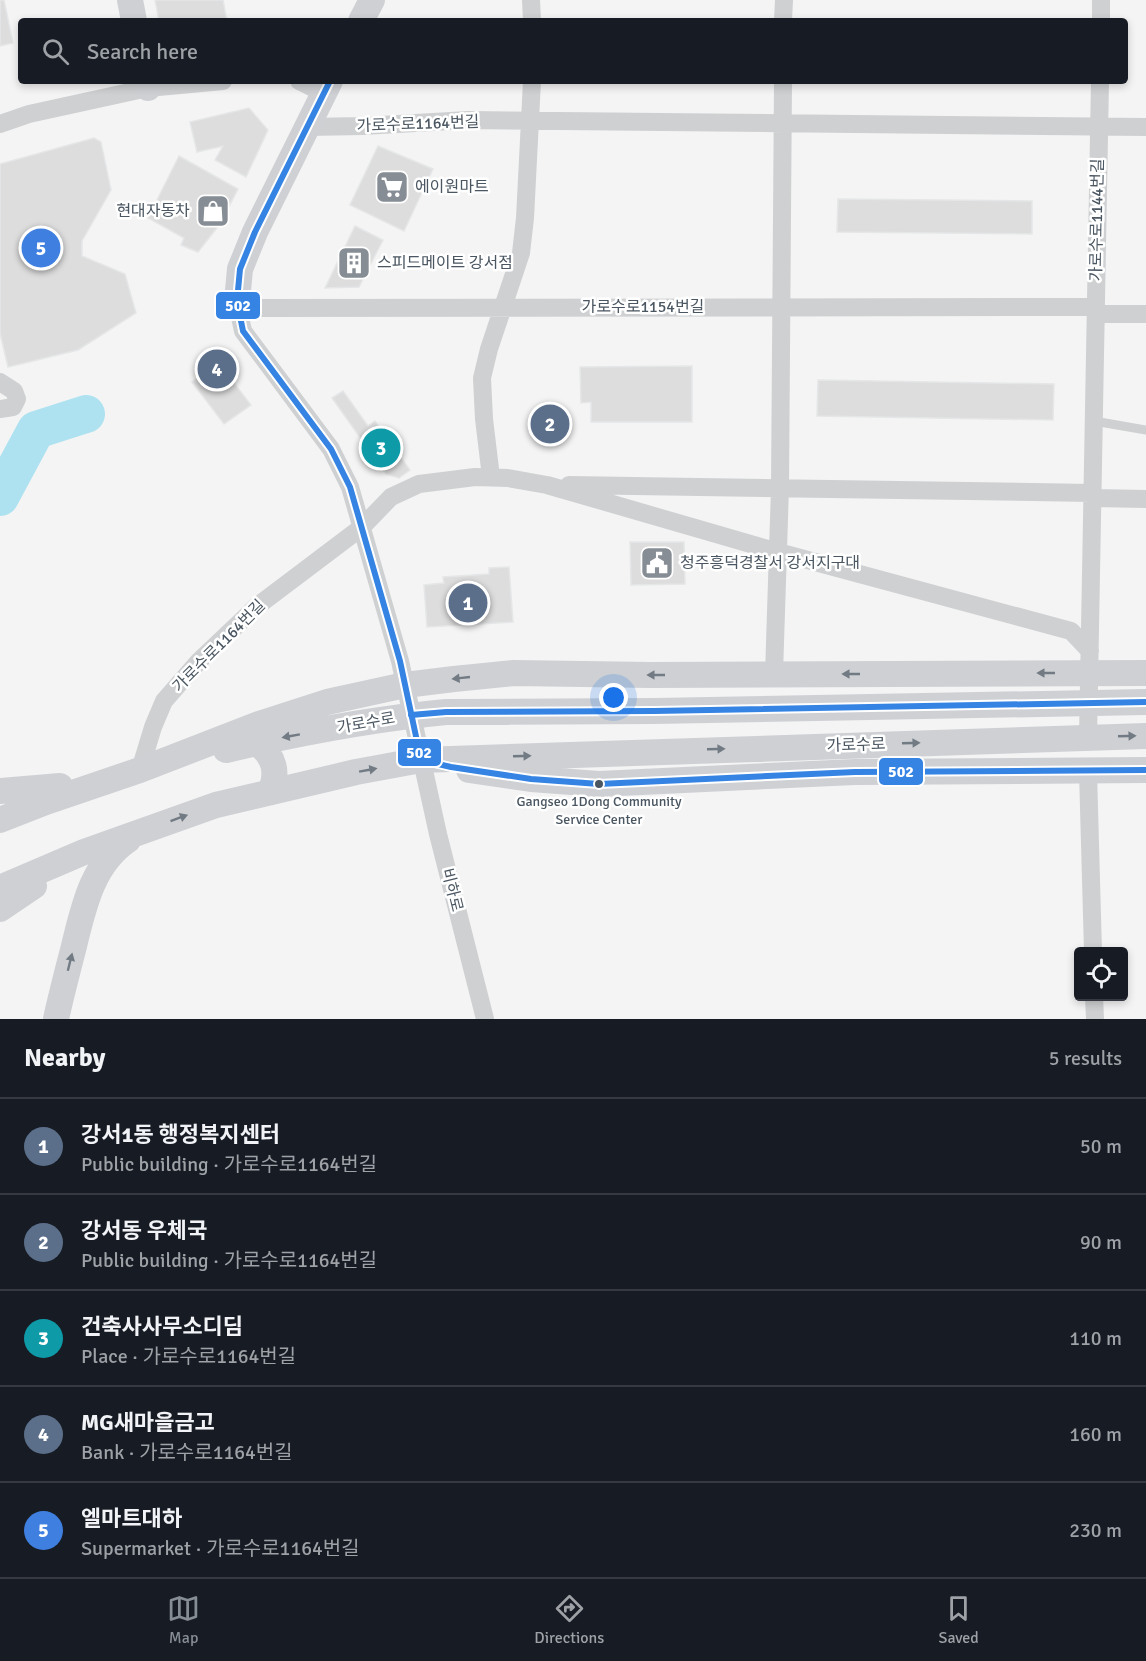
<!DOCTYPE html>
<html lang="en">
<head>
<meta charset="utf-8">
<style>
  :root { --surface:#171b24; --page:#242831; --text:#f1f3f6; --muted:#9ea1a6; --line:#363941; --accent:#868d94 }
  body { margin:0; font-family:Signika,"Noto Sans KR",sans-serif; background:var(--page); color:var(--text) }
  .controls { position:absolute; right:18px; bottom:18px; display:grid; overflow:hidden; border-radius:6px; box-shadow:0 3px 9px #0003 }
  .controls button { width:54px; height:54px; display:grid; place-items:center; padding:0; border:0; border-bottom:2px solid var(--line); background:var(--surface); color:var(--text); font:30px sans-serif }
  .you { position:absolute; left:614px; top:698px; width:21px; height:21px; margin:-15px; border:4px solid #fff; border-radius:50%; background:#1a73e8; box-shadow:0 0 0 9px #1a73e833 }
  .badge { display:grid; place-items:center; width:39px; height:39px; border-radius:50%; background:var(--accent); color:#fff; font-size:20px; font-weight:700 }
  .pin { position:absolute; translate:-50% -50%; border:3px solid #fff; box-shadow:0 2px 6px #0006 }
  .list { margin:0; padding:0; list-style:none }
  h2 { display:flex; justify-content:space-between; align-items:center; height:78px; margin:0; padding:0 24px; font-size:26px }
  h2 small { font-size:20px; font-weight:400; color:var(--muted) }
  .list li { display:grid; grid-template-columns:39px 1fr auto; gap:18px; align-items:center; box-sizing:border-box; height:96px; padding:0 24px; border-top:2px solid var(--line) }
  .list b { display:block; font-size:22px; white-space:nowrap }
  .list p { margin:0; font-size:20px; white-space:nowrap; color:var(--muted) }
  .list em { font-size:20px; font-style:normal; color:var(--muted) }
  .icon { flex:none; width:33px; height:33px; fill:none; stroke:currentColor; stroke-width:2; stroke-linecap:round; stroke-linejoin:round }
  .map { position:relative; flex:none; width:1146px; height:1019px; overflow:hidden }
  .search { position:absolute; background:var(--surface); box-shadow:0 3px 9px #0003; left:18px; right:18px; top:18px; height:66px; display:flex; align-items:center; gap:15px; box-sizing:border-box; padding:0 21px; border-radius:6px; color:var(--muted); font-size:22px }
  .sheet { height:558px; background:var(--surface) }
  nav { display:flex; justify-content:space-around; align-items:center; box-sizing:border-box; height:84px; border-top:2px solid var(--line); background:var(--surface); font-size:16px; color:var(--muted) }
  nav a { display:grid; justify-items:center; gap:3px }
  nav .on { color:var(--accent) }
  .map>svg:first-child { display:block }
</style>
</head>
<body>
<div class="map">
<svg width="1146" height="1019" viewBox="0 0 1146 1019">
  <rect width="100%" height="100%" fill="#f4f4f4"/>
  <g fill="none" stroke-linecap="round" stroke-linejoin="round">
    <path stroke="#aee2f0" stroke-width="38" d="M0,497L36,430L86,414"/>
  </g>
  <path fill="#ddddde" stroke="#e5e6e7" stroke-width="1.5" d="M0,0H4L13,43L0,46Z
    M155,0H223L227,21H159Z
    M249,108L268,130L246,177L215,160L223,146L197,152L190,122Z
    M94,138L101,142L111,190L82,241V256L125,274L136,313L78,350L8,367L0,333V164Z
    M378,146L433,169L404,231L350,205Z
    M179,156L238,189L220,224L198,252L181,245L184,238L148,218Z
    M838,199L1032,201V234L837,232Z
    M355,226L383,240L359,287L325,288Z
    M218,362L251,405L224,424L192,382Z
    M692,366V422H591V402L581,403L580,367Z
    M818,380L1054,384L1053,420L817,416Z
    M343,391L368,426L375,421L410,470L399,478L386,474L332,398Z
    M630,542H684L685,584L631,585Z
    M509,567L513,622L427,627L424,585L444,583L443,577L489,574V568Z"/>
  <g fill="none" stroke-linecap="round" stroke-linejoin="round">
    <path stroke="#ced0d2" stroke-width="9" d="M1094,421L1146,430"/>
    <path stroke="#ced0d2" stroke-width="18" d="M531,0L532,21
      M783,21L784,0
      M1101,21V0
      M299,81L323,93
      M0,124L29,114L148,88L223,81
      M307,127L363,126L468,120L1146,127
      M1096,314H1146
      M0,382L14,391L17,399L13,407L0,409
      M491,477L484,419L482,378L489,349L521,253L525,218L532,81
      M569,485L1093,493
      M1093,498L1146,499
      M774,674L780,488L783,81
      M1088,738L1100,81
      M140,770L153,727L164,701L199,661L256,607L362,527L391,497L419,484L475,477L508,478L547,485L778,552L1071,631L1090,651
      M1088,772L1093,951
      M1094,996L1095,1019
      M485,1019L438,834L400,661L350,487L331,449L243,331L238,308L1096,307"/>
    <path stroke="#ced0d4" stroke-width="26" d="M130,0L134,21
      M361,21L372,0
      M147,81L148,88
      M238,308L237,301L240,269L255,232L330,81
      M257,743C274,756 279,772 270,792
      M226,750C298,733 372,719 446,712L654,711L1146,702
      M469,770L531,779L599,784L855,772L1146,770
      M0,791L60,786
      M0,820L46,802L140,770L256,725L327,702L405,685L454,679L514,673L651,675L1146,673
      M0,888L84,852L216,805L356,772L421,760L1146,736
      M0,909L34,886
      M56,1019C61,996 67,973 73,950C83,910 91,865 128,840"/>
    <defs>
      <path id="bus-1" d="M330,81L255,232L240,269L237,301L243,331L331,449L350,487L400,661L421,760L451,767L531,779L599,784L855,772L1146,770
        M411,715L446,712L654,711L1146,702"/>
    </defs>
    <use href="#bus-1" stroke="#fff" stroke-width="10"/>
    <use href="#bus-1" stroke="#3584e4" stroke-width="6"/>
  </g>
  <defs><path id="oneway-solid" d="M-6-.8H1V-3.2L6.5 0L1 3.2V.8H-6Z" transform="scale(1.5)"/></defs>
  <g fill="#727b84">
    <use href="#oneway-solid" transform="translate(1046 673) rotate(180)"/>
    <use href="#oneway-solid" transform="translate(851 674) rotate(180)"/>
    <use href="#oneway-solid" transform="translate(656 675) rotate(180)"/>
    <use href="#oneway-solid" transform="translate(461 678) rotate(174)"/>
    <use href="#oneway-solid" transform="translate(291 736) rotate(170)"/>
    <use href="#oneway-solid" transform="translate(1127 736) rotate(-2)"/>
    <use href="#oneway-solid" transform="translate(911 743) rotate(-2)"/>
    <use href="#oneway-solid" transform="translate(716 749) rotate(-2)"/>
    <use href="#oneway-solid" transform="translate(522 756) rotate(-2)"/>
    <use href="#oneway-solid" transform="translate(368 770) rotate(-10)"/>
    <use href="#oneway-solid" transform="translate(179 818) rotate(-20)"/>
    <use href="#oneway-solid" transform="translate(70 962) rotate(-76)"/>
  </g>
  <defs>
    <symbol id="supermarket-square" viewBox="-11 -11 22 22"><rect x="-9" y="-9" width="18" height="18" rx="4" fill="#868d94" stroke="#fff"/><path d="M-6-5.5h2.5l.6 2H6L4.5 2H-2.5L-4.4-4H-6ZM-1.5 3.2a1.3 1.3 0 1 0 .1 0ZM3 3.2a1.3 1.3 0 1 0 .1 0Z" fill="#fff"/></symbol>
    <symbol id="shop-square" viewBox="-11 -11 22 22"><rect x="-9" y="-9" width="18" height="18" rx="4" fill="#868d94" stroke="#fff"/><path d="M-5-2.5h2.3a2.7 3.5 0 0 1 5.4 0H5L5.5 6h-11ZM-1.5-2.5h3a1.5 2.3 0 0 0-3 0Z" fill="#fff"/></symbol>
    <symbol id="building-square" viewBox="-11 -11 22 22"><rect x="-9" y="-9" width="18" height="18" rx="4" fill="#868d94" stroke="#fff"/><path d="M-4-6H4V6H1V3H-1V6H-4ZM-2.5-4.3h1.7v1.8h-1.7ZM.8-4.3h1.7v1.8H.8ZM-2.5-1h1.7V.8h-1.7ZM.8-1h1.7V.8H.8Z" fill="#fff"/></symbol>
    <symbol id="civic-square" viewBox="-11 -11 22 22"><rect x="-9" y="-9" width="18" height="18" rx="4" fill="#868d94" stroke="#fff"/><path d="M-.6-6.5H3V-4.5H.6V-3L4-1V1h2V6H-6V1h2V-1L-.6-3ZM-1.2 2.5V6h2.4V2.5Z" fill="#fff"/></symbol>
  </defs>
  <g fill-rule="evenodd">
    <use href="#supermarket-square" x="373" y="168" width="38" height="38"/>
    <use href="#shop-square" x="194" y="192" width="38" height="38"/>
    <use href="#building-square" x="335" y="244" width="38" height="38"/>
    <use href="#civic-square" x="638" y="544" width="38" height="38"/>
  </g>
  <circle fill="#4a5661" stroke="#fff" stroke-width="2" cx="599" cy="784" r="5"/>
  <g text-anchor="middle" dominant-baseline="central" stroke-width="5" stroke-linejoin="round" paint-order="stroke">
    <g font-size="14" fill="#4a5661" stroke="#fff">
      <text x="599" y="801">Gangseo 1Dong Community<tspan x="599" dy="18">Service Center</tspan></text>
    </g>
    <g font-size="16" fill="#4a5661" stroke="#fff">
      <text transform="translate(418 124) rotate(-2)">가로수로1164번길</text>
      <text transform="translate(1097 220) rotate(-89)">가로수로1144번길</text>
      <text x="643" y="307">가로수로1154번길</text>
      <text transform="translate(219 646) rotate(-45)">가로수로1164번길</text>
      <text transform="translate(366 723) rotate(-10)">가로수로</text>
      <text transform="translate(856 745) rotate(-2)">가로수로</text>
      <text transform="translate(452 890) rotate(76)">비하로</text>
    </g>
    <g font-size="16" fill="#4a5661" stroke="#fff" text-anchor="start">
      <text x="415" y="187">에이원마트</text>
      <text x="190" y="211" text-anchor="end">현대자동차</text>
      <text x="377" y="263">스피드메이트 강서점</text>
      <text x="680" y="563">청주흥덕경찰서 강서지구대</text>
    </g>
  </g>
  <g stroke="#fff" stroke-width="2">
    <rect x="215" y="291" width="46" height="29" rx="6" fill="#3584e4"/>
    <rect x="397" y="738" width="45" height="29" rx="6" fill="#3584e4"/>
    <rect x="878" y="757" width="46" height="29" rx="6" fill="#3584e4"/>
  </g>
  <g font-size="16" text-anchor="middle" font-weight="bold" fill="#fff">
    <text x="238" y="311">502</text>
    <text x="419" y="758">502</text>
    <text x="901" y="777">502</text>
  </g>
</svg>
<div class="controls">
<button><svg class="icon" aria-label="locate" viewBox="0 0 24 24"><circle cx="12" cy="12" r="6"/><path d="M12 2v4M12 18v4M2 12h4M18 12h4"/></svg></button>
</div>
<div class="you"></div>
<div class="pin badge" style="left:468px;top:603px;background:#5c6f8a">1</div>
<div class="pin badge" style="left:550px;top:424px;background:#5c6f8a">2</div>
<div class="pin badge" style="left:381px;top:448px;background:#0f9aa8">3</div>
<div class="pin badge" style="left:217px;top:369px;background:#5c6f8a">4</div>
<div class="pin badge" style="left:41px;top:248px;background:#3f7fe0">5</div>
<div class="search"><svg class="icon" aria-label="search" viewBox="0 0 24 24"><circle cx="10" cy="10" r="6"/><path d="M15 15l6 6"/></svg>Search here</div>
</div>
<section class="sheet">
<h2>Nearby<small>5 results</small></h2>
<ul class="list">
<li><span class="badge" style="background:#5c6f8a">1</span><div><b>강서1동 행정복지센터</b><p>Public building · 가로수로1164번길</p></div><em>50 m</em></li>
<li><span class="badge" style="background:#5c6f8a">2</span><div><b>강서동 우체국</b><p>Public building · 가로수로1164번길</p></div><em>90 m</em></li>
<li><span class="badge" style="background:#0f9aa8">3</span><div><b>건축사사무소디딤</b><p>Place · 가로수로1164번길</p></div><em>110 m</em></li>
<li><span class="badge" style="background:#5c6f8a">4</span><div><b>MG새마을금고</b><p>Bank · 가로수로1164번길</p></div><em>160 m</em></li>
<li><span class="badge" style="background:#3f7fe0">5</span><div><b>엘마트대하</b><p>Supermarket · 가로수로1164번길</p></div><em>230 m</em></li>
</ul>
</section>
<nav>
<a class="on"><svg class="icon" aria-label="map" viewBox="0 0 24 24"><path d="M3 6l6-2 6 2 6-2v14l-6 2-6-2-6 2zM9 4v14M15 6v14"/></svg>Map</a>
<a><svg class="icon" aria-label="directions" viewBox="0 0 24 24"><path d="M12 3l9 9-9 9-9-9zM9 14v-3h6M13 9l2 2-2 2"/></svg>Directions</a>
<a><svg class="icon" aria-label="saved" viewBox="0 0 24 24"><path d="M7 4h10v16l-5-4-5 4z"/></svg>Saved</a>
</nav>
</body>
</html>
